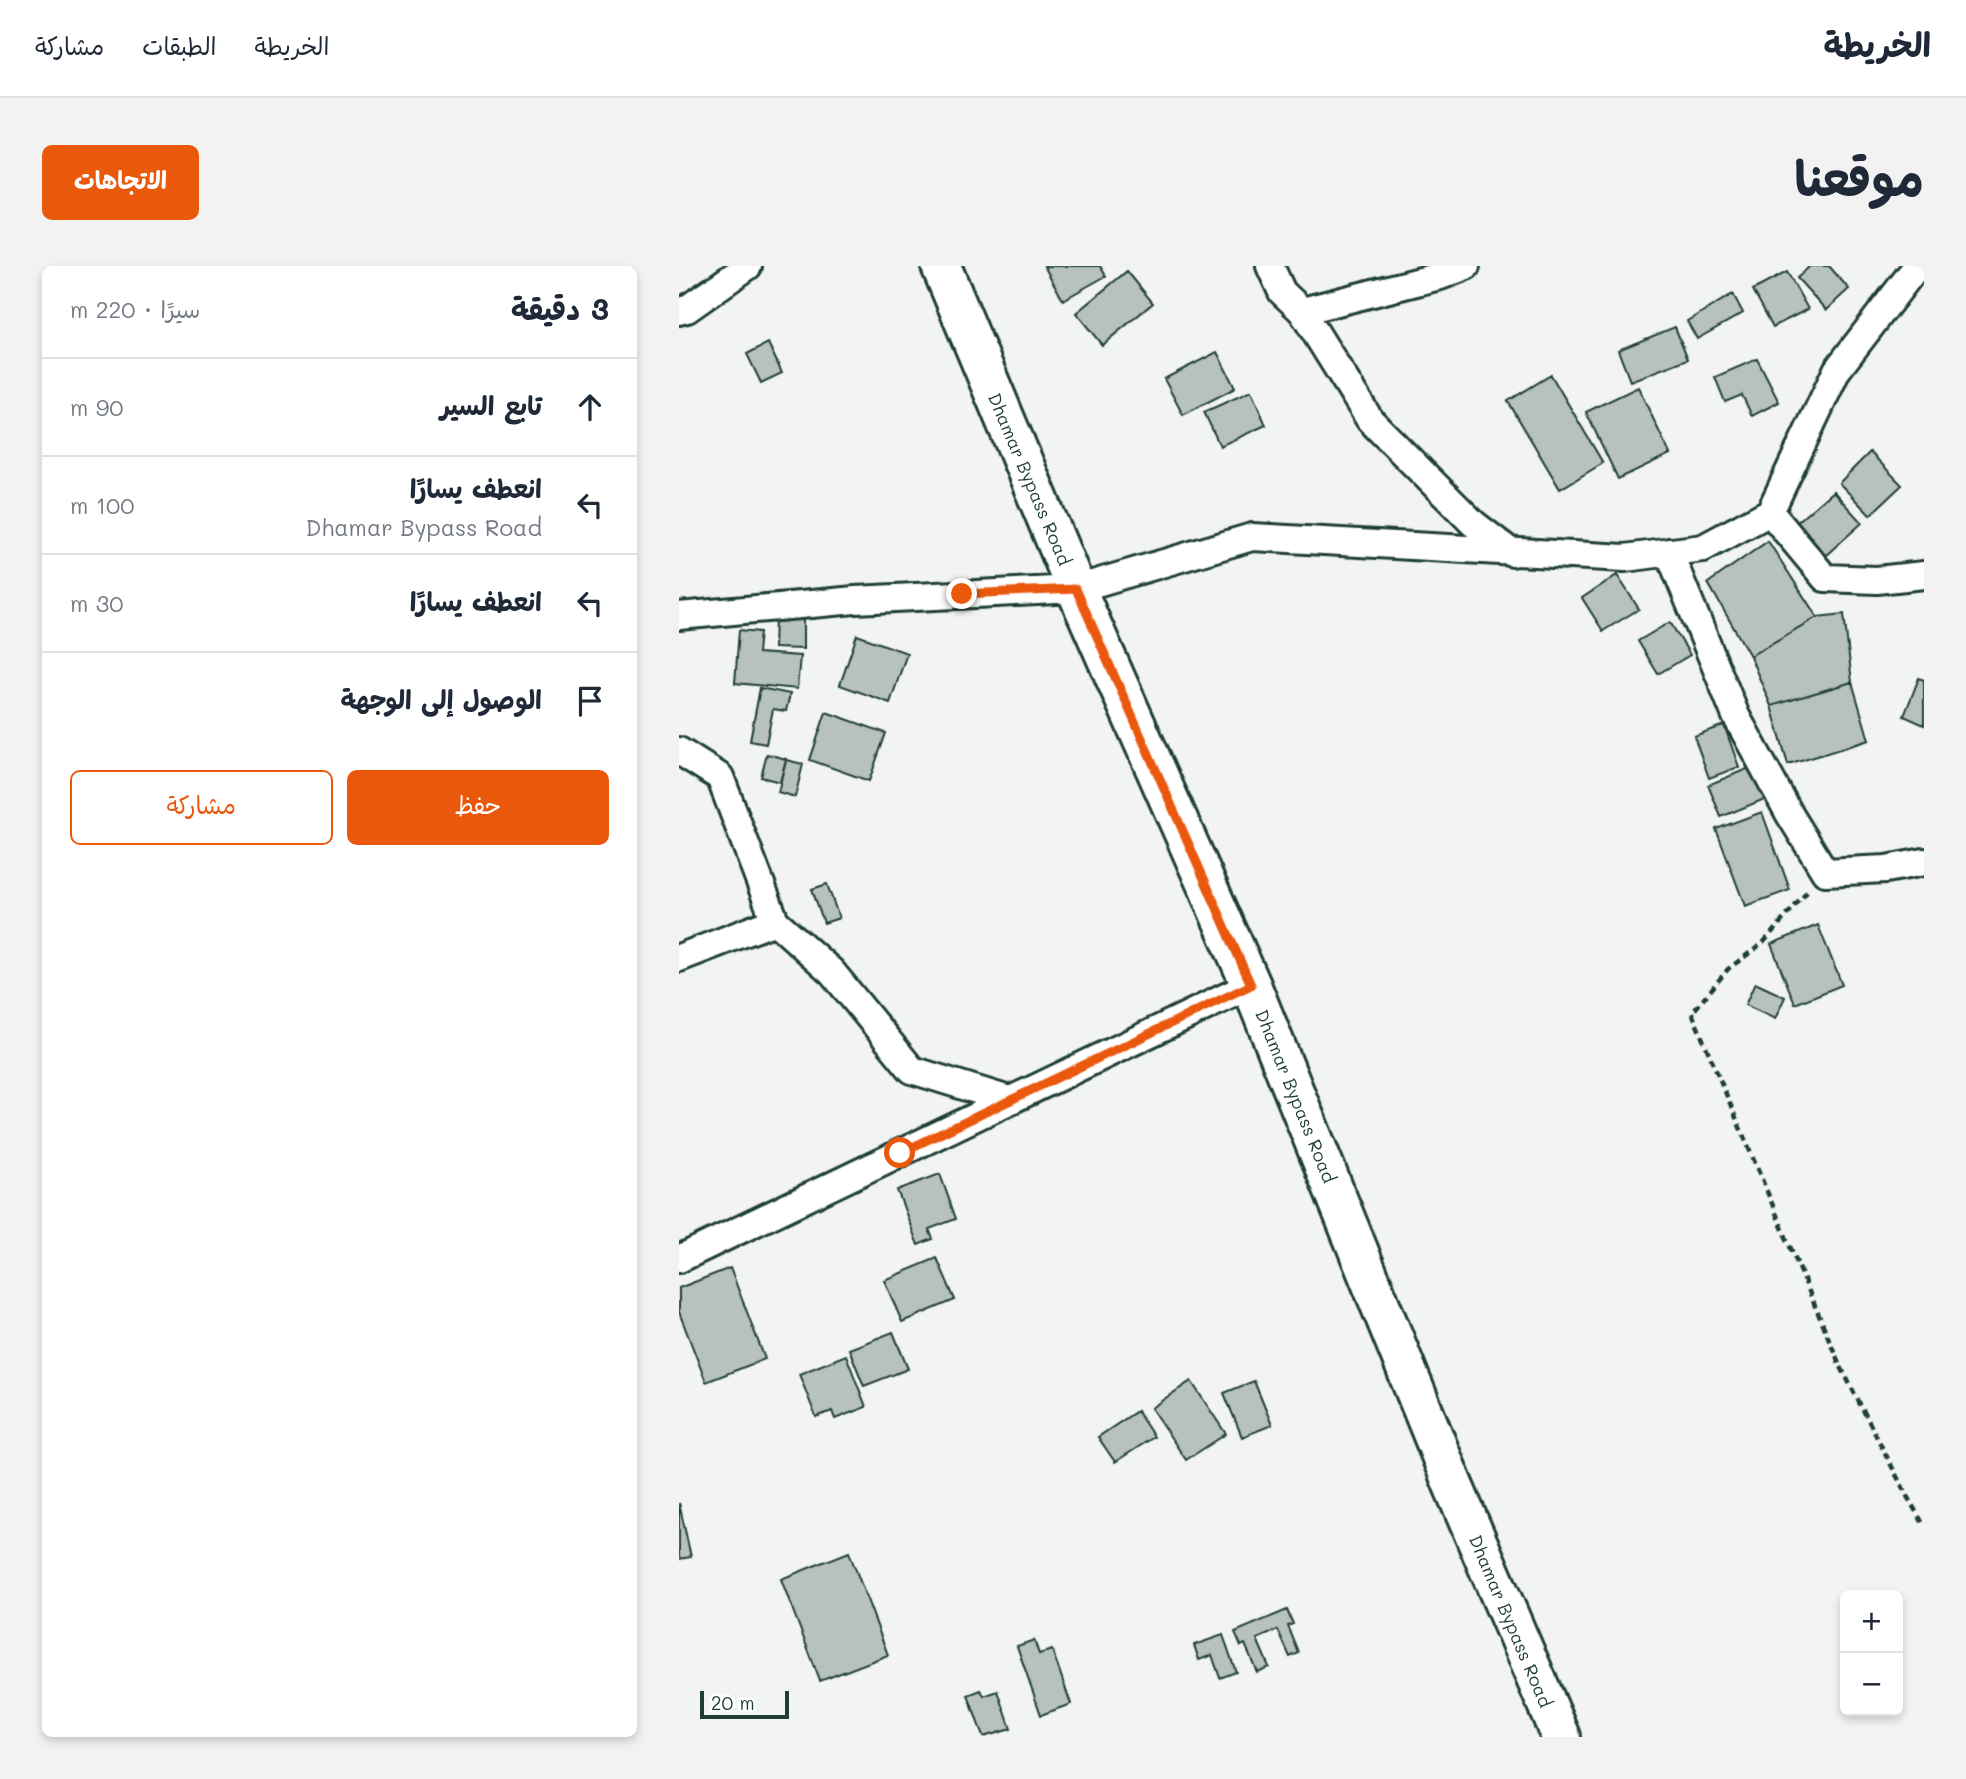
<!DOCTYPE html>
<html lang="ar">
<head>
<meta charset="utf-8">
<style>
  :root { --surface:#fff; --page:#f2f2f3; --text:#1f2937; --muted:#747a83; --line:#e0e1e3; --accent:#ea580c }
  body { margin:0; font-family:Mali,"Playpen Sans Arabic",sans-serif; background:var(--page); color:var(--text); direction:rtl }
  .controls { position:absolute; right:21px; bottom:21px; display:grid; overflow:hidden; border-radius:10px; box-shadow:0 4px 10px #0003 }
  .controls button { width:63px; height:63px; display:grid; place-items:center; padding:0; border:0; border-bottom:2px solid var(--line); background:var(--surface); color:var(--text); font:35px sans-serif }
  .scale { position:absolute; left:21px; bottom:18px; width:89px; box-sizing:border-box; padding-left:7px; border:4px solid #1f3d34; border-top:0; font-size:19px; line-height:24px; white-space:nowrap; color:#1f3d34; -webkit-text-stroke:5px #fff; paint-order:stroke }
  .stop { position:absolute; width:21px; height:21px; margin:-16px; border:5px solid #ea580c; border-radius:50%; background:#fff }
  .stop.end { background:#ea580c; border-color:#fff; box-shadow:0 2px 7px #0008 }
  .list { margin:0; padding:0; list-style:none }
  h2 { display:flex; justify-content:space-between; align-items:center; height:91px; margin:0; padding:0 28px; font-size:30px }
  h2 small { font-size:23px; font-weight:400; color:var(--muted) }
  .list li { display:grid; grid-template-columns:46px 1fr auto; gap:21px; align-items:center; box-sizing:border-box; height:98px; padding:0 28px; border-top:2px solid var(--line) }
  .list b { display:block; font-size:26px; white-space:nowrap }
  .list p { margin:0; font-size:23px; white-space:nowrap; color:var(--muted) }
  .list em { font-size:23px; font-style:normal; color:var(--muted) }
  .actions { display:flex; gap:14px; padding:21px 28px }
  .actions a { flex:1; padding:16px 0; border:2px solid var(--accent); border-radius:10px; text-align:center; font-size:24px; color:var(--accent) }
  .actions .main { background:var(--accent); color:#fff }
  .icon { flex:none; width:38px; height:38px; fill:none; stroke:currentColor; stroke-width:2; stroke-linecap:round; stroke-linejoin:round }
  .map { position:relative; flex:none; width:1245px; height:1471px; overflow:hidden; direction:ltr; border-radius:10px }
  header { display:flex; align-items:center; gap:42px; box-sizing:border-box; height:98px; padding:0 35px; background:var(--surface); border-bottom:2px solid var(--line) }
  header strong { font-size:33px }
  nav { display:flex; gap:38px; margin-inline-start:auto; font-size:24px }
  .intro { display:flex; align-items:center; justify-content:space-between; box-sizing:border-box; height:168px; padding:0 42px }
  h1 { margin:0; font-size:49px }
  .button { padding:18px 32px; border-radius:10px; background:var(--accent); color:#fff; font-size:24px; font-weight:700 }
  main { display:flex; gap:42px; padding:0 42px }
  aside { flex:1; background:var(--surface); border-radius:10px; box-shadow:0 4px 10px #0003 }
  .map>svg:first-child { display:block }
</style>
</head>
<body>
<header>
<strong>الخريطة</strong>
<nav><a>الخريطة</a><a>الطبقات</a><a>مشاركة</a></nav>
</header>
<div class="intro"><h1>موقعنا</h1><a class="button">الاتجاهات</a></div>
<main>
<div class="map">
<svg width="1245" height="1471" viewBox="0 0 1245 1471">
  <rect width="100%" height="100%" fill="#f2f3f3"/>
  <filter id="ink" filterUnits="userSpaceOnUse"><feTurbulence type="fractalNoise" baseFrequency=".0143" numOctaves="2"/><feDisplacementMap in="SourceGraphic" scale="14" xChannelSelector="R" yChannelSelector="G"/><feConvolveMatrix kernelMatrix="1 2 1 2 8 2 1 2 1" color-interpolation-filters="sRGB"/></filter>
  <g filter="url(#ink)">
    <path fill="#b7c1bd" stroke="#1f3d34" stroke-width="2" d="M365,0H421L427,10L384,34Z
      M1131,0H1150L1170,23L1147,44L1118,12Z
      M448,5L474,37L423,79L397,47Z
      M1108,6L1129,43L1094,61L1074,24Z
      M1054,28L1064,47L1018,73L1008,55Z
      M996,61L1009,93L951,115L939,84Z
      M89,77L103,107L82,117L68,88Z
      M538,86L556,122L504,149L485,113Z
      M1078,93L1100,136L1073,150L1063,129L1046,136L1036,111Z
      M872,109L924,197L881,223L829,135Z
      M959,121L991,188L939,213L907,146Z
      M572,125L587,159L541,180L525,146Z
      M1191,186L1223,219L1191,249L1160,217Z
      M1154,225L1183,257L1146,290L1117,257Z
      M1089,275L1138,351L1071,390L1029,317Z
      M938,309L960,343L924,365L903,332Z
      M1165,348L1173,416L1092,440L1071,390L1138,351Z
      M96,351L124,352V383L95,382Z
      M991,356L1011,389L979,408L959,375Z
      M60,364L81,366L79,387L121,390L118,423L56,417Z
      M178,369L228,387L211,437L161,419Z
      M1240,412L1245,414V459L1225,450Z
      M1173,416L1190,474L1109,499L1092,440Z
      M81,422L111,428L107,445L94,443L87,478L71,475Z
      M147,446L207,467L190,515L131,494Z
      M1045,459L1060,501L1030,512L1015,470Z
      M88,488L107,493L101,516L82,511Z
      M107,494L124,498L116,531L99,526Z
      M1075,500L1088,532L1042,551L1029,519Z
      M1083,546L1111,624L1066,640L1037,563Z
      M148,618L160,652L145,657L133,623Z
      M1139,659L1163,719L1116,738L1092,678Z
      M1076,717L1106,731L1096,753L1066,739Z
      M261,908L277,953L250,963L254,973L239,979L218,924Z
      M258,992L276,1034L223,1056L205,1014Z
      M51,1002L86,1093L27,1116L0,1046V1022Z
      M214,1066L229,1103L185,1120L170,1083Z
      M167,1089L187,1141L156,1153L153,1145L137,1151L120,1108Z
      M512,1115L547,1168L507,1194L472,1142Z
      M575,1115L593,1159L563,1171L545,1127Z
      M458,1145L475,1171L436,1196L419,1171Z
      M0,1237L12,1291L0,1293Z
      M170,1286L209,1389L141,1415L102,1313Z
      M608,1344L614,1358L609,1360L620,1387L611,1391L599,1364L578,1373L590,1401L578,1406L566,1378L562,1380L556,1366Z
      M544,1369L557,1406L541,1412L533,1389L520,1394L515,1379Z
      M355,1374L360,1388L373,1384L392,1438L362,1449L338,1380Z
      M302,1424L305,1430L319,1425L332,1463L304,1471L289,1429Z"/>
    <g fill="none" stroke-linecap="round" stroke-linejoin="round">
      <defs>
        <path id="street" d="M591,0L603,26L623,45L691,154L795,258L833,287
          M0,45L8,43L69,0
          M623,45L761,10L787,0
          M1091,246L1146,312L1198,314L1245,309
          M990,286L1057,450L1111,549L1146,606L1207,603L1245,596
          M0,350L176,334L397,323L573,271L946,292L1024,282L1091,246L1158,104L1238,0
          M0,485L41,511L96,655L153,706L233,804L330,834
          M0,692L96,655
          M0,993L572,719"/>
        <path id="secondary" d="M262,0L397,323L572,719L774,1219L882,1471"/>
      </defs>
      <use href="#street" stroke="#1f3d34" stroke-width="32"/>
      <use href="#secondary" stroke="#1f3d34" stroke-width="44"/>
      <path stroke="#1f3d34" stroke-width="4.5" stroke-dasharray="7 5" stroke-linecap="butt" d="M1128,626L1084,677L1049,703L1013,747L1160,1097L1229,1232L1245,1259"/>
      <use href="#street" stroke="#fff" stroke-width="26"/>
      <use href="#secondary" stroke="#fff" stroke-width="38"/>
    </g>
  </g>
  <g fill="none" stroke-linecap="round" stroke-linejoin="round" filter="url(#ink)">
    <path stroke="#ea580c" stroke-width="9" d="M221,887L572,719L397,323L283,328"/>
  </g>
  <g text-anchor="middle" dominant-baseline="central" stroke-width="5" stroke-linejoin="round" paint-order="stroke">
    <g font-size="18" fill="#1f3d34" stroke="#fff">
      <text transform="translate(351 213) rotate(67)">Dhamar Bypass Road</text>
      <text transform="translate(617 830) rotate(68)">Dhamar Bypass Road</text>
      <text transform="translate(832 1355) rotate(67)">Dhamar Bypass Road</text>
    </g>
  </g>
</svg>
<div class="controls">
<button>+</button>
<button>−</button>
</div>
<div class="scale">20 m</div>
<div class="stop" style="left:221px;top:887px"></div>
<div class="stop end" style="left:283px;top:328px"></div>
</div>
<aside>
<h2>3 دقيقة<small>سيرًا · 220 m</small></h2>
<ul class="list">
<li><svg class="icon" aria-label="ahead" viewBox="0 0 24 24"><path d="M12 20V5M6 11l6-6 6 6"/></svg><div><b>تابع السير</b></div><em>90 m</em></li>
<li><svg class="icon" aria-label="left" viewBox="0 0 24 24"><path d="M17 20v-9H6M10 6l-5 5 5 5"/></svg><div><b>انعطف يسارًا</b><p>Dhamar Bypass Road</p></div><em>100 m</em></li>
<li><svg class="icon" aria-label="left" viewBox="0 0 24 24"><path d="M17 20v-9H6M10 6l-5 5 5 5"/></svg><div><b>انعطف يسارًا</b></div><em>30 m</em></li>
<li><svg class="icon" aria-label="arrive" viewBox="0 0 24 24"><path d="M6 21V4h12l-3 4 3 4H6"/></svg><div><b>الوصول إلى الوجهة</b></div></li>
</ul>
<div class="actions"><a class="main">حفظ</a><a>مشاركة</a></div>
</aside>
</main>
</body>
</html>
